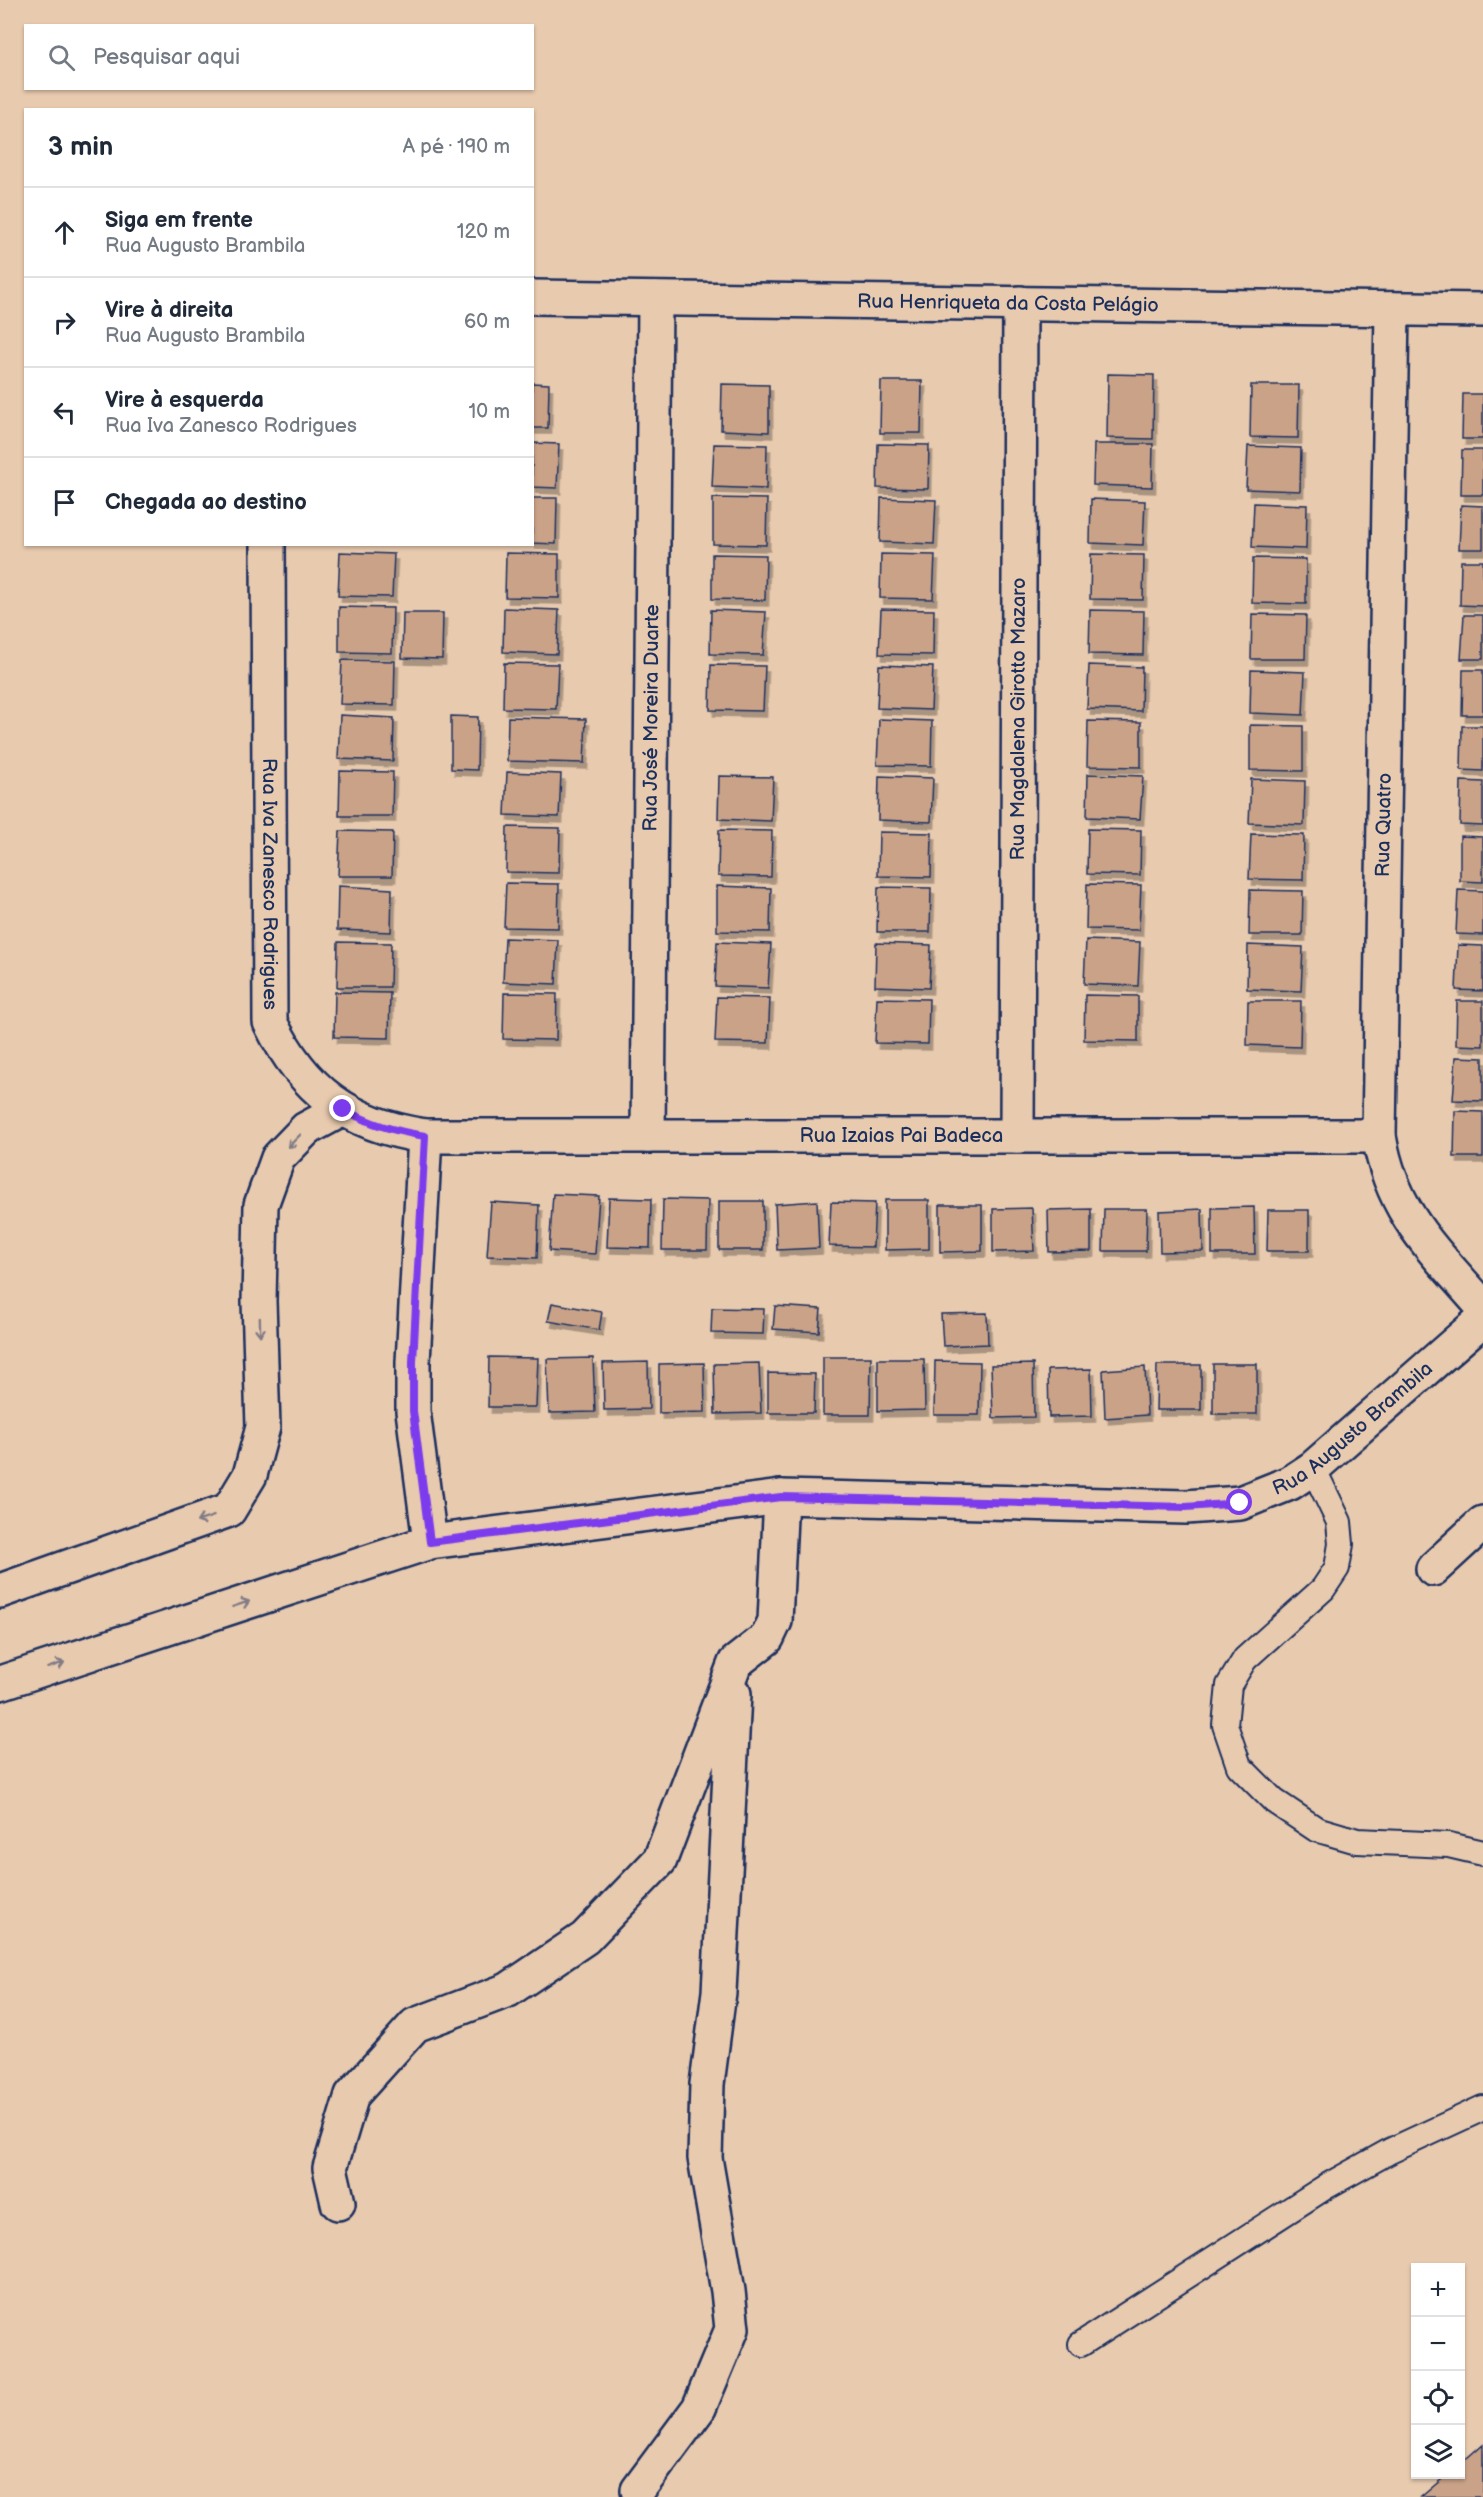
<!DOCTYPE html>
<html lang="pt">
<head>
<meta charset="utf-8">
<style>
  :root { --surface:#fff; --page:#f2f2f3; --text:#1f2937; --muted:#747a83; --line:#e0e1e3 }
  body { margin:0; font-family:"Balsamiq Sans",sans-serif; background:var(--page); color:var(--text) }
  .controls { position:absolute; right:18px; bottom:18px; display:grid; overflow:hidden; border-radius:0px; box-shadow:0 2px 4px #0004 }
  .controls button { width:54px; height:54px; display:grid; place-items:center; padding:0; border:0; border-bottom:2px solid var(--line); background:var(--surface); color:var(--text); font:30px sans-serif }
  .stop { position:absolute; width:18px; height:18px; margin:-14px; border:4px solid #7c3aed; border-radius:50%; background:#fff }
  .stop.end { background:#7c3aed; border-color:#fff; box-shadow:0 2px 6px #0008 }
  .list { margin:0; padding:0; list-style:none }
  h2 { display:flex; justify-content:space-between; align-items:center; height:78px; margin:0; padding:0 24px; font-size:26px }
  h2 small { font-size:20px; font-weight:400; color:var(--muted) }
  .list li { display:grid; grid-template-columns:39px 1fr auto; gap:18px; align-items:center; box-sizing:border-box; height:90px; padding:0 24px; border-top:2px solid var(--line) }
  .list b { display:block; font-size:22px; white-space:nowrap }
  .list p { margin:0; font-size:20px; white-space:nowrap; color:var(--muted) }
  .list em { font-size:20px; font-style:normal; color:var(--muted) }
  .icon { flex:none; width:33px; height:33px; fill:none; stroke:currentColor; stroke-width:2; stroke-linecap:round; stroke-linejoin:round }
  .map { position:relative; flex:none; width:1483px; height:2497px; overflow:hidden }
  .search { position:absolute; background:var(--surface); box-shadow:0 2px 4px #0004; left:24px; top:24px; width:510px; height:66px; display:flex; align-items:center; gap:15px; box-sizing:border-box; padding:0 21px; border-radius:0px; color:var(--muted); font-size:22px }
  .panel { position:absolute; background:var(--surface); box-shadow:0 2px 4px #0004; left:24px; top:108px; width:510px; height:438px; border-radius:0px }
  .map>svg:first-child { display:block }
</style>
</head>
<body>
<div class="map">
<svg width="1483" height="2497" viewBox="0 0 1483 2497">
  <defs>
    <filter id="shadow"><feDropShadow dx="3.5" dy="6" stdDeviation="0" flood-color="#0004"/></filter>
  </defs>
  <rect width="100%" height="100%" fill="#e8caae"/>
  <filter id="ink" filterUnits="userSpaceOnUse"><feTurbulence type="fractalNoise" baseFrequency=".0167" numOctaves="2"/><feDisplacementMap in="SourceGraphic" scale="12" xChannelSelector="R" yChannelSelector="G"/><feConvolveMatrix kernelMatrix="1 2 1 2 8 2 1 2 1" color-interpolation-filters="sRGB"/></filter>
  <g filter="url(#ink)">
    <path fill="#caa287" stroke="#1b2f5e" stroke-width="1.5" filter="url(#shadow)" d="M1108,374L1154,375L1153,439L1107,438Z
      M881,381H922L921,433H880Z
      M532,383L549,384L548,428H532Z
      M722,384L769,385V432L721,430Z
      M1251,385H1299L1298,438L1250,437Z
      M1463,394H1483V439H1462Z
      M532,443L559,444L557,488L532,487Z
      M714,444L767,445L766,489L712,487Z
      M878,444L929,445L928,489L877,488Z
      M1094,444H1153L1152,487L1093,485Z
      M1248,446L1301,448L1300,491L1246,489Z
      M1462,450H1483V495H1461Z
      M532,498H557L556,544L532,543Z
      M713,498L767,499L766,545L713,544Z
      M881,498L936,500L934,544L880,542Z
      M1091,499L1145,501L1143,545L1090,543Z
      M1254,503L1307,505L1306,549L1252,547Z
      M1461,505L1483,506V549H1459Z
      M340,552L394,554L392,597L338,596Z
      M506,553L559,554V598L505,597Z
      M712,554L766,555L765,600L712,599Z
      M881,554L935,555L933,599L880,598Z
      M1091,554L1144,555L1143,600L1090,599Z
      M1253,558L1306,559V604L1252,603Z
      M1461,561H1483V606L1460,605Z
      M339,607L393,608L392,653L339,652Z
      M504,608L559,610L557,654L503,652Z
      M881,609L934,610L933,655L879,654Z
      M711,610L766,612L763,655L710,654Z
      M1090,610L1144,611L1143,655L1089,654Z
      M403,613H443L442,659L402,658Z
      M1252,614L1306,615L1305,659H1251Z
      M1464,615H1483V659H1461Z
      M342,660L395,661L394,705L340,704Z
      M504,663L558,664L556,709L503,708Z
      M711,665L765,666L763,711L710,710Z
      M879,665L933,667L931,710L877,708Z
      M1089,665L1142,667L1141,711L1087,709Z
      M1251,670L1305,672L1303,715L1250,713Z
      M1463,670H1483V715H1462Z
      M340,715L394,718L393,761L338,759Z
      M451,716L478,717L477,770L451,769Z
      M508,717L586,719L584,763L507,761Z
      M879,719L932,721L931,766L877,765Z
      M1088,721L1141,722V767L1087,766Z
      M1250,725L1303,726V771L1250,770Z
      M1462,726H1483V771L1461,770Z
      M340,771L393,772L392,816H339Z
      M507,772L561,774L559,817L505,815Z
      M1088,774L1143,776L1140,819L1087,817Z
      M719,776L773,777L771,821L718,819Z
      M879,776L933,778L931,822L878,820Z
      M1251,779L1305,781L1304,825L1249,823Z
      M1461,781L1483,782V826L1460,825Z
      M507,827L560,828L559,873L506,872Z
      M1088,829L1141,830L1140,875L1087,874Z
      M719,830L772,831L771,877L718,876Z
      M340,831L393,832L392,876H338Z
      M879,832L932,833L931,877L878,876Z
      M1251,834L1304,835L1303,880L1249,879Z
      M1460,836L1483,837V882L1460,881Z
      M506,883L559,884L558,928L504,927Z
      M1087,884L1141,885L1139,930L1086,929Z
      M338,886L392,889L391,932L337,930Z
      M717,886L771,888L770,932L717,931Z
      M878,887L931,888L930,932H877Z
      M1250,890L1303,891L1302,935H1249Z
      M1458,890L1483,891V935L1456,934Z
      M505,938L558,940L556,984L503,982Z
      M1086,940L1140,942L1138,986L1084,984Z
      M338,942L391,943L390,987H337Z
      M717,942L771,944L768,988L715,986Z
      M876,943L931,945L929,988L875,986Z
      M1248,945L1303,947L1301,991L1247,989Z
      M1458,945L1483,946V991L1456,990Z
      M335,992L390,993L389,1038L334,1037Z
      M504,993L557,994L556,1040L503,1039Z
      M1085,995L1138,996V1041L1084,1040Z
      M717,997L770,998L768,1043L715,1042Z
      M877,998L929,999L928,1044L875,1043Z
      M1248,1001H1301L1300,1047L1247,1045Z
      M1457,1001H1483V1046L1456,1045Z
      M1456,1057L1483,1058V1101L1453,1100Z
      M1455,1111L1483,1112V1157H1454Z
      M553,1194L599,1196L595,1254L549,1251Z
      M609,1198L651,1199L650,1248L607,1247Z
      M663,1199L708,1200L707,1250H662Z
      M885,1200H929V1249L885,1250Z
      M719,1201H763V1250H719Z
      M817,1201L819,1248L777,1250L775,1204Z
      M491,1202L539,1205L537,1258L487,1256Z
      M831,1202L875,1203L873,1247L829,1246Z
      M940,1205H982V1251L940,1252Z
      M1254,1207L1255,1254H1212V1208Z
      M1032,1208L1034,1251L993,1252V1209Z
      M1091,1209V1251L1049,1252L1048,1210Z
      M1104,1209H1147L1146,1251H1103Z
      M1202,1209L1203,1251L1160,1252L1159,1211Z
      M1268,1210H1309V1251H1267Z
      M552,1303L602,1312L599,1330L548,1321Z
      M775,1306L821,1309L819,1332L773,1329Z
      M712,1308L764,1309L763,1334L711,1333Z
      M987,1313L988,1344L943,1346L941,1314Z
      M489,1357L538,1358L536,1407H488Z
      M823,1357H871L870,1415H823Z
      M593,1358L595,1412L549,1413L547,1359Z
      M878,1359H924L925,1410L878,1411Z
      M935,1361L980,1362L979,1415H934Z
      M648,1362L649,1409L604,1410L603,1363Z
      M704,1363L705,1412L659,1413V1364Z
      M759,1363L761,1413L715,1414L714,1364Z
      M1033,1364L1034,1417L993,1418L991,1365Z
      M1213,1364H1257V1414H1213Z
      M1157,1365H1201V1410H1156Z
      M1145,1367L1147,1415L1105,1418L1103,1370Z
      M1091,1369L1092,1416L1049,1417L1048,1370Z
      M768,1373L815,1374L814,1413H768Z
      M1483,2444V2497H1421L1448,2474H1460V2464Z"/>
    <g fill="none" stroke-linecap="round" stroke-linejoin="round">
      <defs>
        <path id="lane" d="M1313,1468L1339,1522L1341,1544L1337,1568L1323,1589L1245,1659L1229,1685L1225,1725L1239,1766L1274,1801L1316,1829L1357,1841L1449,1845L1483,1853
          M1081,2344L1327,2186L1390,2151L1483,2108"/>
        <g id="street">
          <path id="s1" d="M532,297L1483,310"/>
          <path d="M1392,309L1379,1136C1392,1214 1434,1250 1483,1307"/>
          <path id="s2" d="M268,544L270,1022C303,1090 349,1125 425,1136H1379"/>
          <path d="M425,1136L413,1362V1411L430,1542"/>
          <path id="s3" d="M648,1136L655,299"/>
          <path id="s4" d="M1017,1136L1020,303"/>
          <path d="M1433,1569L1483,1523"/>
          <path d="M0,1591L229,1510L250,1475L263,1427L259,1301L261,1205L278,1158L306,1129L343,1109"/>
          <path id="s5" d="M0,1683L430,1542L781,1497L1186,1507L1240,1503L1290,1483L1313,1468L1483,1319"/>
          <path d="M338,2203L330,2168L352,2095L415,2025L508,1990L585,1938L660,1860L735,1663L767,1638L775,1621L781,1497"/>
          <path d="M638,2490L699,2408L732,2329L728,2291L705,2158L707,2084L719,1992L734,1694"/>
        </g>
      </defs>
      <use href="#lane" stroke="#1b2f5e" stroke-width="28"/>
      <use href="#street" stroke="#1b2f5e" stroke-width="38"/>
      <use href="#lane" stroke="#e8caae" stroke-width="24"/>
      <use href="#street" stroke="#e8caae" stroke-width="33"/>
    </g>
    <defs><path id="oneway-shaft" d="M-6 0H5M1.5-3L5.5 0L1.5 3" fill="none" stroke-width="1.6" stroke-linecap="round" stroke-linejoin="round" transform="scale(1.5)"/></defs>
    <g stroke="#827c86">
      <use href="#oneway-shaft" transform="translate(294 1141) rotate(135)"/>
      <use href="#oneway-shaft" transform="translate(260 1327) rotate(89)"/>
      <use href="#oneway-shaft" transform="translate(205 1519) rotate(161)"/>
      <use href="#oneway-shaft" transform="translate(241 1604) rotate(-18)"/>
      <use href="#oneway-shaft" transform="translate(56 1665) rotate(-18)"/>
    </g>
  </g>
  <g fill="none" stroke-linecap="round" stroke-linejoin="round" filter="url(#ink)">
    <path stroke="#7c3aed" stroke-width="8" d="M343,1109C370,1124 394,1131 425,1136L413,1362V1411L430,1542L781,1497L1186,1507L1240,1503"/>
  </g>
  <g text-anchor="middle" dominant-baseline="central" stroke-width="4.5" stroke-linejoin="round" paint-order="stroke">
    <g font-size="20" fill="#1b2f5e" stroke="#e8caae">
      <text stroke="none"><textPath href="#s1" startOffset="476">Rua Henriqueta da Costa Pelágio</textPath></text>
      <text stroke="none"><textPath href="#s3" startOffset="418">Rua José Moreira Duarte</textPath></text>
      <text stroke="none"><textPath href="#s4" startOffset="417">Rua Magdalena Girotto Mazaro</textPath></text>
      <text transform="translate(1384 825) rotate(-89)">Rua Quatro</text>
      <text stroke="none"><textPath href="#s2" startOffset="340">Rua Iva Zanesco Rodrigues</textPath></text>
      <text stroke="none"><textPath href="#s2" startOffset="1156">Rua Izaias Pai Badeca</textPath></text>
      <text stroke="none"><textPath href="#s5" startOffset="1402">Rua Augusto Brambila</textPath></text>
    </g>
  </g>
</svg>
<div class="controls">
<button>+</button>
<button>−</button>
<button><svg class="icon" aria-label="locate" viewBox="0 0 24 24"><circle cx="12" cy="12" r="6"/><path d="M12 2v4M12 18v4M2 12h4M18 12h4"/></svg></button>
<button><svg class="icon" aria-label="layers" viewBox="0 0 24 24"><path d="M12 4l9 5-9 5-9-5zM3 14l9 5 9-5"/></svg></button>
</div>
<div class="stop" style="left:1240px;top:1503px"></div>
<div class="stop end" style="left:343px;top:1109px"></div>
<div class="search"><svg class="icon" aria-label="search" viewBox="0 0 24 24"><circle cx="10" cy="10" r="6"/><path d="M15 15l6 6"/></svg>Pesquisar aqui</div>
<section class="panel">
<h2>3 min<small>A pé · 190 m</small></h2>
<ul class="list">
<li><svg class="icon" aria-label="ahead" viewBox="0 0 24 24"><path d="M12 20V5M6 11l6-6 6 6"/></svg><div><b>Siga em frente</b><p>Rua Augusto Brambila</p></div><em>120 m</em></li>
<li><svg class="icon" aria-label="right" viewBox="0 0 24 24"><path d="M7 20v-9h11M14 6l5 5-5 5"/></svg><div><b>Vire à direita</b><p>Rua Augusto Brambila</p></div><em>60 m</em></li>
<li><svg class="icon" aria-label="left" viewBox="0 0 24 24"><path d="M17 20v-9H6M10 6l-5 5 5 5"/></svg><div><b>Vire à esquerda</b><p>Rua Iva Zanesco Rodrigues</p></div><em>10 m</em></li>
<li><svg class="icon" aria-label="arrive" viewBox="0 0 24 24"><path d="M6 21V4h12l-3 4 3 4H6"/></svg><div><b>Chegada ao destino</b></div></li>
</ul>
</section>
</div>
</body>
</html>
